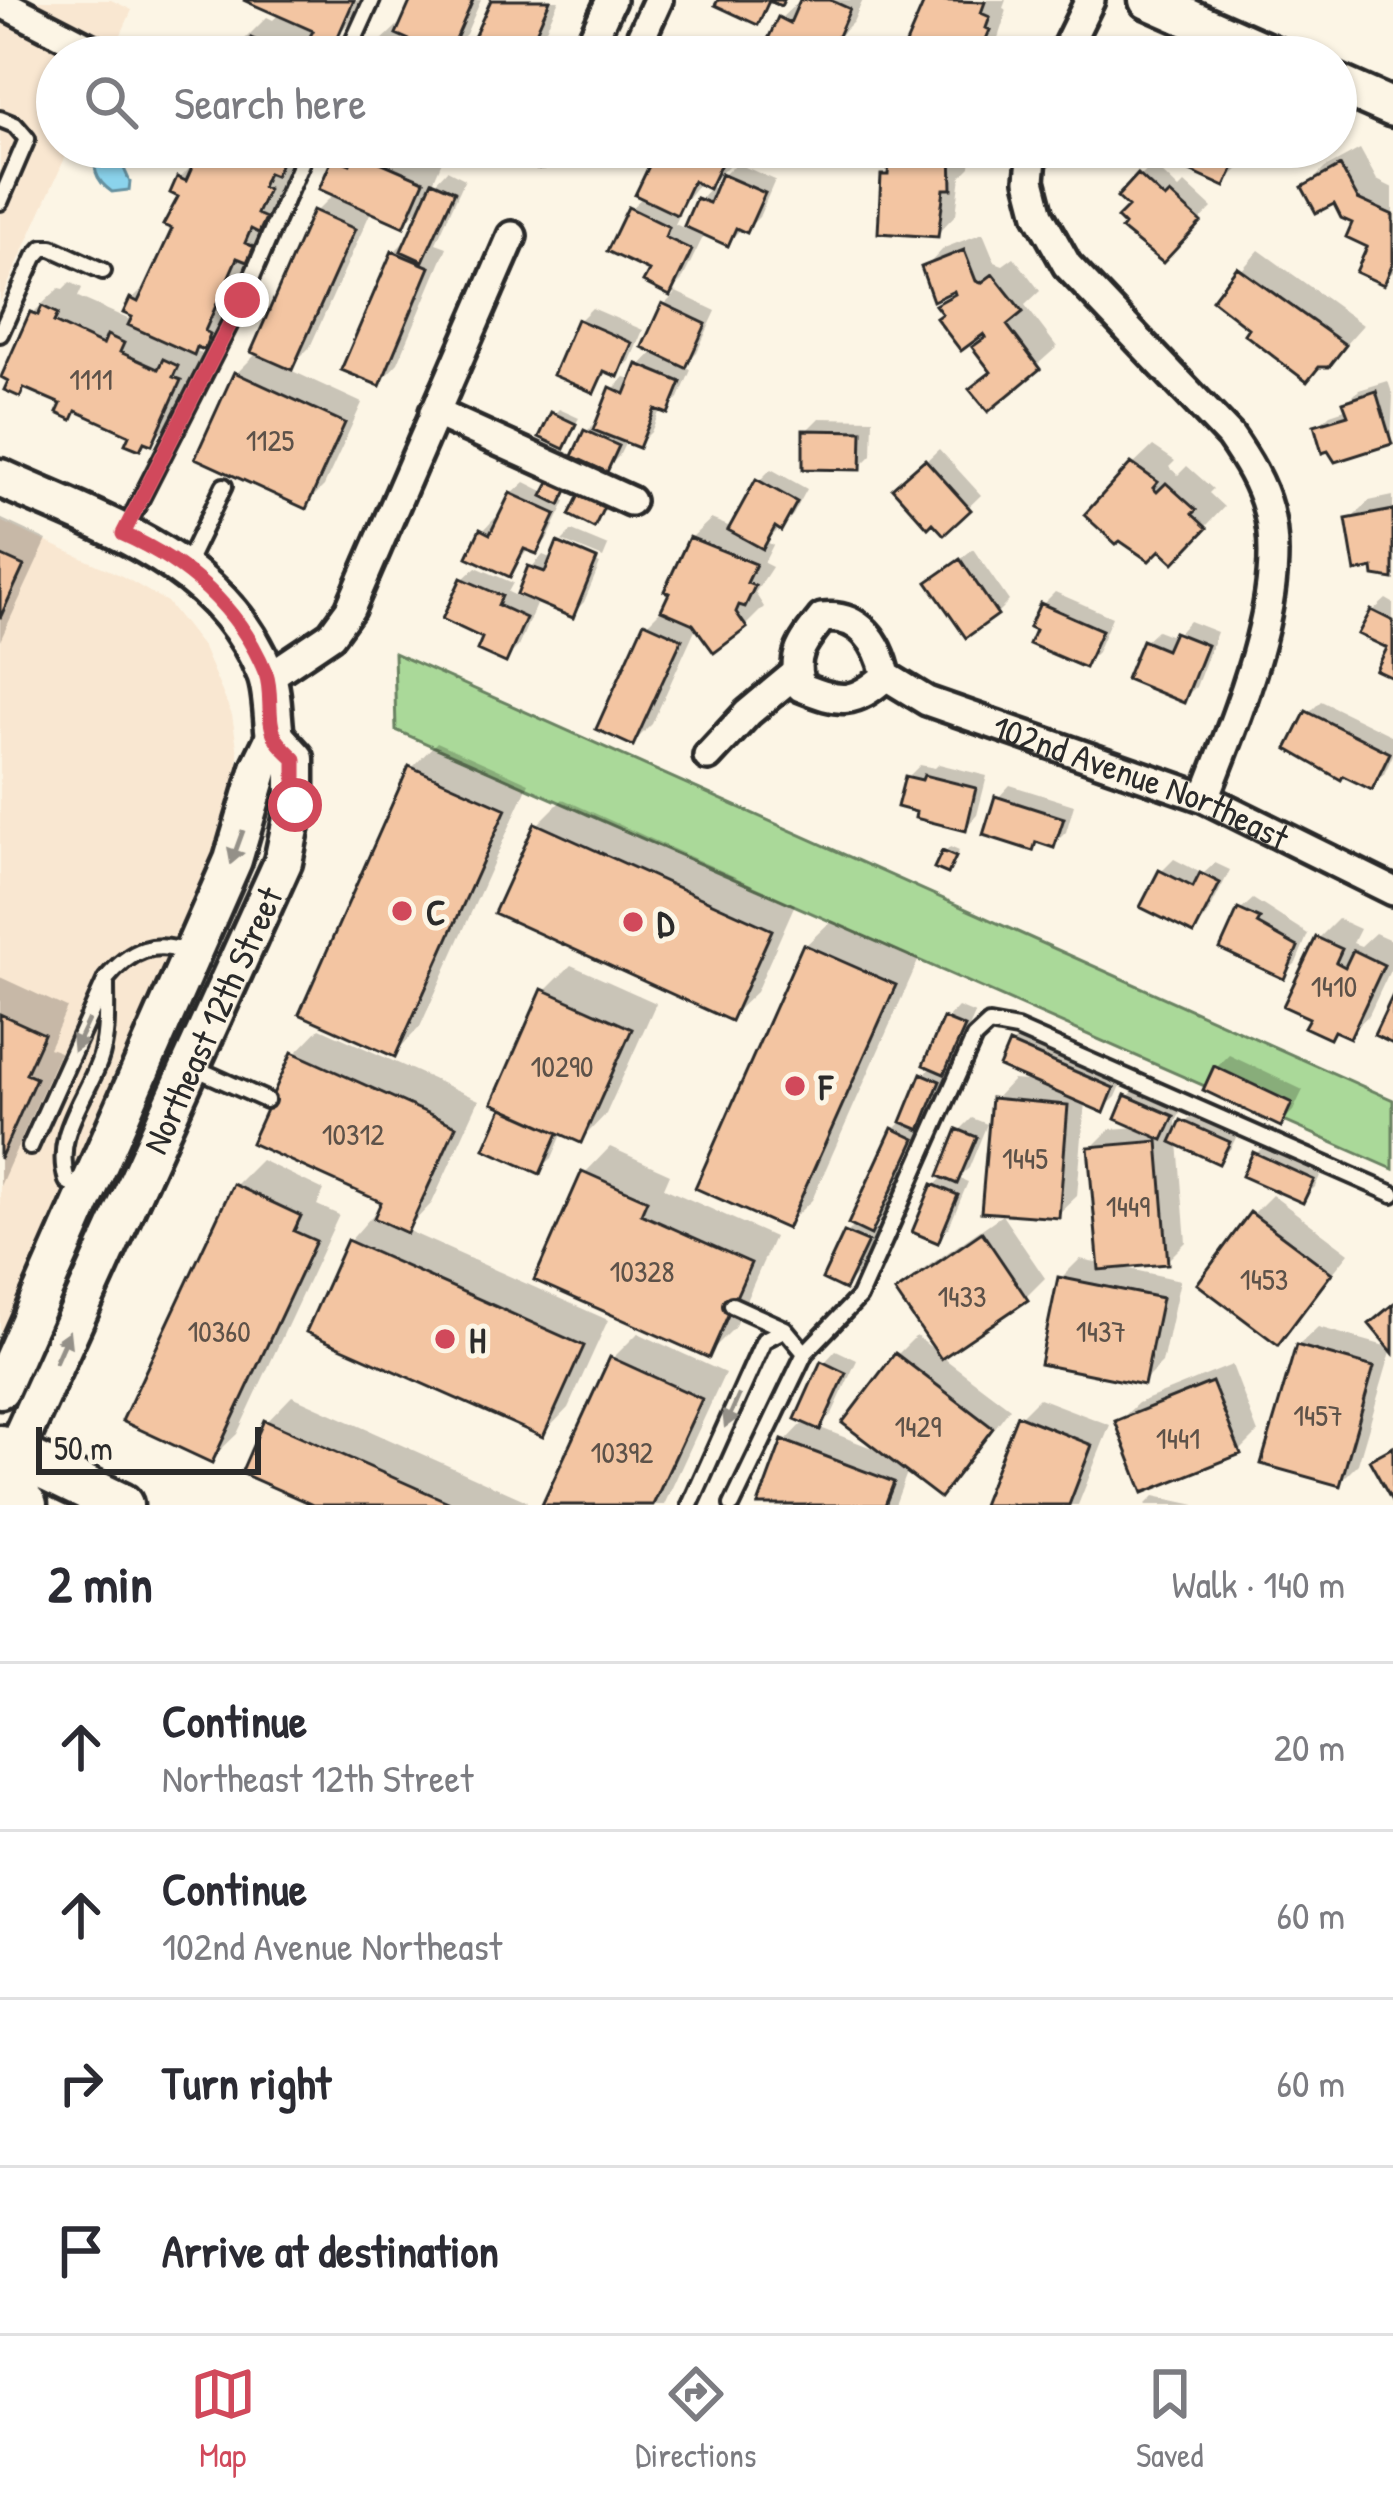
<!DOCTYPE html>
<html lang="en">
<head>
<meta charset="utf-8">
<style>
  :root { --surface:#fff; --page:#f7f7f7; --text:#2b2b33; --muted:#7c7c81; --line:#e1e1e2; --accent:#d1495b }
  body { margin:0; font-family:"Patrick Hand",sans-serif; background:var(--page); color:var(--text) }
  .scale { position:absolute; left:36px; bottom:30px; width:225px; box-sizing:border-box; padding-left:12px; border:6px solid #2b2b2b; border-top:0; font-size:33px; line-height:42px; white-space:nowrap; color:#2b2b2b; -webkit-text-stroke:9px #fcf5e5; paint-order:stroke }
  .stop { position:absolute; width:36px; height:36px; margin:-27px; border:9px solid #d1495b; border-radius:50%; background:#fff }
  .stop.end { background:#d1495b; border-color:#fff; box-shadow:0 3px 12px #0008 }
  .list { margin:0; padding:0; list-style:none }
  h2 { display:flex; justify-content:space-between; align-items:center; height:156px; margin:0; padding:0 48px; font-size:51px }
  h2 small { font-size:39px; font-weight:400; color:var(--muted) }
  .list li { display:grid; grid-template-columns:78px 1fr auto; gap:36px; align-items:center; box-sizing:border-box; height:168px; padding:0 48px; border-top:3px solid var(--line) }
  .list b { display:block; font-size:45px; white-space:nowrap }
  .list p { margin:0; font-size:39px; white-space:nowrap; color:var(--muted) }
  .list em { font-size:39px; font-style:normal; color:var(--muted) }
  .icon { flex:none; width:66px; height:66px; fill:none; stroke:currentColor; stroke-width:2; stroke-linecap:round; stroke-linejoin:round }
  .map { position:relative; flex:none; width:1393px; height:1505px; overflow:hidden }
  .search { position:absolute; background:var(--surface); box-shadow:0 3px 9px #0004; left:36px; right:36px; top:36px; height:132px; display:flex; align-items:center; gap:30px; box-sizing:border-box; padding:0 42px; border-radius:66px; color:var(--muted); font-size:45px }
  .sheet { height:828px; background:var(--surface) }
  nav { display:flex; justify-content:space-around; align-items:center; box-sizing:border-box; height:168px; border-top:3px solid var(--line); background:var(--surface); font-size:33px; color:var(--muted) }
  nav a { display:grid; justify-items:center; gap:6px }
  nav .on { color:var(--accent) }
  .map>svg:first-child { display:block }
</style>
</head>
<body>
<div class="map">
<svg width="1393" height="1505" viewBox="0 0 1393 1505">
  <rect width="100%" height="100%" fill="#fcf5e5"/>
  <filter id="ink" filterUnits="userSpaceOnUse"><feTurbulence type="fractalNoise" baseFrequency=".00833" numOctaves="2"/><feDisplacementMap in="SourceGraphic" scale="24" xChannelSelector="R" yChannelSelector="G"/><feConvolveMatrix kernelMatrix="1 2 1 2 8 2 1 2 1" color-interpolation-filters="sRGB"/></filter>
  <g filter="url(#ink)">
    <path fill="#f9e7d1" d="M0,0H111L132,10L111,57H57V147H70L0,302Z
      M0,521L120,575L167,602L203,648L232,715L238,753V789L229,828L0,1336Z"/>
    <path fill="#aad999" stroke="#6a8262" stroke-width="3" d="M394,653L1393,1100V1169L396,730Z"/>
    <path fill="#8bd3ec" stroke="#65909f" stroke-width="3" d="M99,147H140L122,164L130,182L129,190L112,192C95,180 91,167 99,147Z"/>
    <path fill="#0003" d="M251,0H366L361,11L334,38L339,41L336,49L342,52L340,57H240L241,43L267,17L273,20L280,13Z
      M415,0H481L466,34L451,49L467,57H373L378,44L398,25L403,27Z
      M494,0H559L533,57H468Z
      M800,0H863L853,22L834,41L829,39L821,57H764L780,19Z
      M928,0H1006L1003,8L1007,10L992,57H938L910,43Z
      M205,147H300L286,161L292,163L281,188L290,192L272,233L252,252L228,306L234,308L229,320L203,346L200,345L197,351L205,355L177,416L151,442L147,440L139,447L134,433L79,409L71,416L65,403L27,386L20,393L33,313L59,288L63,289L70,282L82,288L78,297L128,319L132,314V300L151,281L176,227L182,195L179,179L199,159Z
      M347,147H409L442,161L431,187L447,170L465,179L436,243L447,247L398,363L379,383L394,252L411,235L426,201L404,223L372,209L310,347L288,369L362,403L324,486L305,505L236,374L258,352L316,212L335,193V158Z
      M661,147H737L728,166L709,185L701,181L676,212L680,214L675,224L686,229L699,200L711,187L718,190L724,175L736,163L775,180L759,217L747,229L740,230L728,242L705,233L682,280L672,290L716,311L697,352L683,366L691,370L679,398L667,411L661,408L651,432L638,445L627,440L619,456L607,468L587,431L599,419L613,389L625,377L634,380L640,366L655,350L664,305L675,294L647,281L653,270L630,209L644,196Z
      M893,147H968L971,151L970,167L961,176L956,214L937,234L884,176L891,169Z
      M1145,147H1251L1244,164L1224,183Z
      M1360,149L1377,180L1393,188V272L1383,281L1356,222L1336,200L1306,187L1325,168Z
      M1153,164L1179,189L1185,183L1212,208L1163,259L1121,197Z
      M983,233L995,262L1003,265L1014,257L1040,291L1025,305L1057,347L989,408L973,389L992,370L988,335L945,313L939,305L957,288L925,268L944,248Z
      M1259,250L1363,325L1329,363L1252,327L1216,300Z
      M592,308L643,330L630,361L617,373L609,370L593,390L580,320Z
      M1388,381L1393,396L1391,442L1317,426L1330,414L1348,408L1347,402L1359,390Z
      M559,409L579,418L563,445L554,414Z
      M819,418L873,419L872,455L860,467L806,431Z
      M1153,446L1175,461L1169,467L1178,475L1187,466L1213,489L1209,493L1224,507L1193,540L1160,546L1133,465Z
      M939,449L981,495L944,531L896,489Z
      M771,469L807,489L793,515L766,542L773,545L764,563L772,567L755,593L764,607L745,626L697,625L652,724L633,743L647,624L667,604L691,538L711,519L733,528L759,481Z
      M573,478L561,499L566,501L548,538L536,551L529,548L510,574L483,531L495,518L500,520L512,494L525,482L547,493Z
      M1393,496V576L1350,520L1369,501Z
      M0,518L47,540L0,641Z
      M572,531L608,546L603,558L562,541Z
      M561,542V547L600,564L584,602L572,614L538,600L518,647L505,659L486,636L463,579L476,567L513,583L508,592L519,597L531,568L543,555L553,559Z
      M973,549L1009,601L997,613L931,582Z
      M1055,592L1112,617L1097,652L1084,665L1042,605Z
      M1386,599L1393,603V675L1391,647L1373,611Z
      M1189,621L1217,632L1196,687L1183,699L1144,642L1157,630L1175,637Z
      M1321,701L1393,736V755L1384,774L1371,787L1309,713Z
      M437,742L529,783L420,1027L395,1053L412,768Z
      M939,764L987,776L977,815L965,828L908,777L920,765L935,768Z
      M1010,785L1074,805L1066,832L1053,845L1039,840L1032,847L998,798Z
      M563,799L795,904L756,992L730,1017L537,825Z
      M950,847L959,851L948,871L945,853Z
      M1174,859L1203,874L1215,863L1230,870L1206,918L1193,930L1161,872Z
      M1253,899L1308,934L1296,963L1283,975L1240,911Z
      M1338,919L1360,929L1353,943L1361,946L1375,933L1393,941V964L1369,1015L1349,1034L1337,1028L1329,1036L1313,1016L1287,1004L1319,938Z
      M832,920L919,959L812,1200L786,1225L806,945Z
      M571,965L656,1003L606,1114L581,1140L563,1132L552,1158L539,1170L488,1147L545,991Z
      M0,977L67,1008L49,1048L60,1052L0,1186Z
      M958,1007L975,1014L956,1058L947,1067L951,1069L932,1114L921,1124L925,1126L883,1219L874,1228L878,1229L857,1274L845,1287L847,1233L856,1224L894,1130L906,1118L924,1075L933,1066L946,1020Z
      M320,1028L479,1100L432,1203L406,1230L608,1320L568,1408L543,1434L349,1242L385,1201L295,1054Z
      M1024,1032L1125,1076L1116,1097L1103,1109L1085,1101L1077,1196L1057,1215L994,1100L1013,1080L1038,1082L1012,1044Z
      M1229,1055L1303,1090L1293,1111L1280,1124L1217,1067Z
      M1140,1084L1184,1104L1176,1122L1177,1136L1196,1109L1240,1129L1231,1148L1219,1161L1178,1142L1186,1242L1167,1261L1120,1267L1180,1280L1162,1363L1143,1382L1061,1278L1080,1259L1101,1263L1091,1148L1110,1129L1139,1127L1128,1097Z
      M972,1118L987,1124L969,1168L958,1178L968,1182L949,1227L937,1239L935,1185L945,1175L960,1130Z
      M1268,1142L1324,1167L1315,1187L1302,1199L1256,1154Z
      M610,1147L670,1174L664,1188L774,1237L734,1328L708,1354L585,1173Z
      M261,1160L324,1190L317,1205L339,1215L237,1434L211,1459L235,1186Z
      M1272,1195L1349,1253L1278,1341L1253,1214Z
      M1002,1215L1045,1278L1026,1297L941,1356L1010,1408L959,1475L940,1494L908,1470L895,1505H761L785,1442L806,1420L824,1363L836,1350L857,1360L832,1414L818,1427L882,1452L897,1355L916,1336L941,1355L899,1292L918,1273Z
      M1318,1327L1392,1348L1358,1464L1339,1483L1298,1346Z
      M638,1333L725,1373L664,1505H545L612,1359Z
      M1232,1365L1258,1433L1239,1452L1118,1422L1138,1403Z
      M292,1396L527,1501L525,1505H320L267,1422Z
      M1039,1398L1110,1425L1078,1505H985L1020,1417Z
      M1154,1496L1196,1505H1145Z"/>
    <path fill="#f3c5a2" stroke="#2b2b2b" stroke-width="3" d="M243,0H354L336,41L328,37L323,47L308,40L313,31Z
      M411,0H473L448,57L396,34Z
      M491,0H550L525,57H465Z
      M718,0H784L781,6L769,1L758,25L715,5Z
      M800,0H830L850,9L834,45L821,39L813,57H760L778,17L790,23Z
      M925,0L985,2L981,13L990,17L986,28L990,30L979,55L984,57H935L906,44Z
      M251,38L294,57H232L239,41L248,46Z
      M376,43L407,57H369Z
      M201,147H280L275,158L282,160L275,176L268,173L262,187L268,189L257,214L266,218L259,233L251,229L245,243L254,247L247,262L237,258L205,331L210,334L204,350L197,347L194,355L128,325L132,317L123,313L130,298L138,302L172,229L163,225L178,197L170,193L177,177L186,181Z
      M658,147H729L709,189L693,181L677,215L635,195Z
      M743,147H770L765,159Z
      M890,147H951L952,189H944L938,237L878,233L881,175H888Z
      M1137,147H1243L1225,187Z
      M355,151L424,181L404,227L319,189L333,157L350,164Z
      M1340,166L1358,199L1393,215V263L1384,285L1356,272L1367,247L1346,237L1352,223L1341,218L1334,204L1316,213L1302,187Z
      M721,174L765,193L747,233L736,228L728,246L684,226L696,198L709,203Z
      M1138,174L1165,199L1170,194L1201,222L1163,263L1121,229L1124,225L1117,218L1128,207L1117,197Z
      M432,181L455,191L423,261L401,251Z
      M628,207L669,227L665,237L692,250L670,296L643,282L649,271L607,251Z
      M313,210L355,229L292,370L251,352Z
      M964,250L976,281L981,283L993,274L1023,312L1007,325L1040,369L988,412L969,389L991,372L972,347L986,337L984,334L961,351L936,318L942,314L935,305L955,294L954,291L933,301L921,267Z
      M392,251L430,267L380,386L341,370Z
      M1237,267L1346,345L1329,367H1319L1307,382L1244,334L1248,328L1212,300Z
      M662,303L706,324L686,368L642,347Z
      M42,306L58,314L54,322L103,345L107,335L124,343L120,352L158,369L163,359L178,366L173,377L181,380L152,445L144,442L140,450L125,444L129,435L76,411L72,420L57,413L61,404L24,388L20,397L4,390L8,381L1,377L30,312L38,315Z
      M577,319L632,343L618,377L604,371L594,393L553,375Z
      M637,364L681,382L668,414L655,409L639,448L593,430L610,387L625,394Z
      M234,372L345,423L306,509L195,458Z
      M1376,391L1392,444L1335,462L1328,451L1322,453L1314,425L1348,415L1343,402Z
      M551,412L576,424L564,449L539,437Z
      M584,430L619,446L607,472L572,456Z
      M803,430L862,431L861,470L803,469Z
      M925,459L971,510L944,535L933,523L928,528L892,488Z
      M1131,463L1158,482L1153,488L1157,492L1166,483L1196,510L1192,514L1207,528L1174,563L1160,550L1149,561L1120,541L1116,544L1084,515Z
      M553,475L570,484L560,505L542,496Z
      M756,479L797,502L781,531L775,527L763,549L728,530Z
      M581,491L606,503L594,528L569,515Z
      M510,493L556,514L537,554L524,549L510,577L467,557L480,529L490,534Z
      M1393,510V579L1374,576L1373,568L1355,572L1346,519Z
      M689,537L756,564L747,583L755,586L745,607L739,605L736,612L747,628L714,653L693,624L661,610L669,593L664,591Z
      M557,542L597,559L573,618L517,594L528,566L545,572Z
      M0,555L24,566L0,618Z
      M960,559L998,615L966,638L927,582Z
      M461,578L502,596L498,605L526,618L506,663L477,650L482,638L442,619Z
      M1040,603L1102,630L1085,668L1029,644L1035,630L1029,627Z
      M1371,610L1393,621V678L1376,670L1387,648L1358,634Z
      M644,622L682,639L633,746L596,729Z
      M1174,632L1207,645L1184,703L1126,679L1142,640L1166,650Z
      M1306,711L1390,753L1372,790L1343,776L1341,780L1287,749Z
      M409,766L506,809L395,1057L299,1014Z
      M924,775L976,788L966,831L915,818L916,812L897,807L905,776L922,780Z
      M995,796L1064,818L1054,848L1036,842L1033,851L983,835Z
      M535,823L772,930L731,1021L494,913Z
      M942,851L956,857L948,874L934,868Z
      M1159,870L1193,887L1200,873L1220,883L1194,934L1140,907Z
      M1238,909L1260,919L1257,924L1298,947L1284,979L1220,949Z
      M1316,937L1342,949L1336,962L1345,967L1353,950L1384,965L1350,1038L1334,1031L1330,1039L1304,1027L1309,1018L1283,1006Z
      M803,944L896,985L787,1229L695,1188Z
      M542,989L632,1029L581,1143L492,1103Z
      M1393,995V1044L1374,1035Z
      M0,1014L44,1034L26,1074L36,1078L0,1159Z
      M943,1018L965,1027L944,1074L923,1065Z
      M1009,1043L1114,1088L1104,1113L999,1067Z
      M292,1052L456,1126L407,1233L374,1218L381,1202L251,1143Z
      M1214,1066L1292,1103L1281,1127L1203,1090Z
      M921,1073L940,1081L920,1130L901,1122Z
      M1125,1095L1174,1116L1163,1140L1115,1119Z
      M991,1098L1068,1105L1059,1218L981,1212Z
      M502,1108L558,1133L540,1174L484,1149Z
      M1181,1120L1230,1142L1219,1164L1171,1142Z
      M892,1128L915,1139L871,1235L848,1224Z
      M957,1129L977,1137L957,1184L938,1176Z
      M1158,1141L1168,1264L1099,1270L1088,1147Z
      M1253,1152L1314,1180L1303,1203L1242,1176Z
      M582,1171L647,1200L641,1214L751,1263L709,1358L534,1280Z
      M233,1184L301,1216L294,1231L316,1241L212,1463L122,1421Z
      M932,1184L958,1195L938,1243L912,1232Z
      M1250,1212L1332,1273L1278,1345L1197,1284Z
      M844,1232L868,1242L845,1290L822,1279Z
      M982,1232L1028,1300L941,1359L895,1292Z
      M347,1240L584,1346L543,1437L306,1332Z
      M1058,1277L1162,1298L1144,1385L1040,1364Z
      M1393,1304V1353L1369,1324Z
      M1296,1345L1374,1367L1340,1486L1261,1464Z
      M895,1353L993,1428L940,1498L842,1423Z
      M610,1357L702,1399L653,1505H542Z
      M821,1361L846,1373L820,1430L795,1419Z
      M1212,1382L1241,1454L1143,1493L1115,1421Z
      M1017,1415L1092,1445L1069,1505H982Z
      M264,1420L455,1505H313L241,1473Z
      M782,1440L894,1482L885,1505H758Z
      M1393,1447V1503L1369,1460Z"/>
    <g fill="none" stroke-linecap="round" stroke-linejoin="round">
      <defs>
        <path id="lane" d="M346,57L372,0
          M0,119L15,125L27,139L0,202
          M0,334L35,257L43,248H52L103,271
          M125,530L242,300L308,147
          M185,567L224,486
          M195,1068L266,1100
          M30,1147L106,979C130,950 155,939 191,954
          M82,1190L67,1181C53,1136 84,1102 99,1062C108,1037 106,1010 106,984
          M732,1305L785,1329L805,1353L732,1505
          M805,1353L859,1297L974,1038L989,1024L1017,1029L1393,1194
          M690,1505L764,1340L785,1329"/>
        <g id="street">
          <path d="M0,2L93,50"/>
          <path d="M584,57L611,0"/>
          <path d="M632,57L658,0"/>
          <path d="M1062,57L1090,0"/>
          <path d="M1033,147L1030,180L1039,215L1067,265L1230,436C1246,459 1261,483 1268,510C1290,595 1235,719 1205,798"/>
          <path d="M540,152L542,147"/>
          <path d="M434,412L630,501"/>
          <path id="s1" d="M886,676C853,705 841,703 801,687C790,656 803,642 822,618C859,613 879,642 886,676L927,701L1205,798L1393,891"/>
          <path d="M267,678L331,635L350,609L512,236"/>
          <path d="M708,756L748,713L796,673"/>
        </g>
        <g id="secondary">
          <path d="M1148,0L1277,57"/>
          <path d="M1336,83L1393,108"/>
          <path d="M0,478C103,525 221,559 266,674C273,693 272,717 275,737"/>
          <path d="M0,1389L233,860L260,768L275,737"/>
          <path id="s2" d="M14,1454L283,862L295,805V759L275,737"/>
        </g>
        <path id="primary" d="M0,1447L121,1505
          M0,1492L25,1505"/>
      </defs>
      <use href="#lane" stroke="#2b2b2b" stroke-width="22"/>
      <use href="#street" stroke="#2b2b2b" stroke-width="36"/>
      <use href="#secondary" stroke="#2b2b2b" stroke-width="45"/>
      <use href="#primary" stroke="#2b2b2b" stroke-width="51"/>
      <use href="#lane" stroke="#fcf5e5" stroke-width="14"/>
      <use href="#street" stroke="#fcf5e5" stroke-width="27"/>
      <use href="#secondary" stroke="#fcf5e5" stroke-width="36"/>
      <use href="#primary" stroke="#fcf5e5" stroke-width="42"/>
    </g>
    <defs><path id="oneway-solid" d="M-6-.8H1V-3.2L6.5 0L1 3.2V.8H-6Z" transform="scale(3)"/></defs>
    <g fill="#949088">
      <use href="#oneway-solid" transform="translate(237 847) rotate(110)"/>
      <use href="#oneway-solid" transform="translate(81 1035) rotate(115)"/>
      <use href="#oneway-solid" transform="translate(62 1347) rotate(-66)"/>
      <use href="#oneway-solid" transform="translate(732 1411) rotate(114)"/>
    </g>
  </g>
  <g fill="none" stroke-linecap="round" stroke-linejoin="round" filter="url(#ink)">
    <path stroke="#d1495b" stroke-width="15" d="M242,300L123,534C186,562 240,608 266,674C273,693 266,720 276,738C279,745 289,753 295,759V805"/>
  </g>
  <g fill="#d1495b" stroke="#fcf5e5" stroke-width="4.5">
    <circle cx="402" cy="911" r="12"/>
    <circle cx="633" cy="922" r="12"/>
    <circle cx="795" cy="1086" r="12"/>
    <circle cx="445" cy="1339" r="12"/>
  </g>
  <g text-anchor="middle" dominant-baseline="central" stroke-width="10" stroke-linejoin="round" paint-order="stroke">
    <g font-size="30" fill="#5d5249">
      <text x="91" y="379">1111</text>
      <text x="270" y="440">1125</text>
      <text x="1334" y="986">1410</text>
      <text x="562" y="1066">10290</text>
      <text x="353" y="1134">10312</text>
      <text x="1025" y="1158">1445</text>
      <text x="1128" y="1206">1449</text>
      <text x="642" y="1271">10328</text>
      <text x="1264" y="1279">1453</text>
      <text x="962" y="1296">1433</text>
      <text x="219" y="1331">10360</text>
      <text x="1101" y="1331">1437</text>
      <text x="1318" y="1415">1457</text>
      <text x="918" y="1426">1429</text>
      <text x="1178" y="1438">1441</text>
      <text x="622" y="1452">10392</text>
    </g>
    <g font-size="36" fill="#2b2b2b" stroke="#fcf5e5">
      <text stroke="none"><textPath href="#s1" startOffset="543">102nd Avenue Northeast</textPath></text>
      <text stroke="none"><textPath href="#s2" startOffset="477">Northeast 12th Street</textPath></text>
    </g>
    <g font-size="36" font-weight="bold" fill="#2b2b2b" stroke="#fcf5e5" text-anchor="start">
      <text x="426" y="911">C</text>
      <text x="657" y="922">D</text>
      <text x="819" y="1086">F</text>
      <text x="469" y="1339">H</text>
    </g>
  </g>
</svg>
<div class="scale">50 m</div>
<div class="stop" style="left:295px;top:805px"></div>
<div class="stop end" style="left:242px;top:300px"></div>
<div class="search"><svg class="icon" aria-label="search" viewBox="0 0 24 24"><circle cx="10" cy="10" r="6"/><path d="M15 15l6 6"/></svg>Search here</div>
</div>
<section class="sheet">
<h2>2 min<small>Walk · 140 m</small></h2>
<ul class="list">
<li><svg class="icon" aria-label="ahead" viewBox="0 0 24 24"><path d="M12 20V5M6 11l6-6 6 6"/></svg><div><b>Continue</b><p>Northeast 12th Street</p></div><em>20 m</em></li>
<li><svg class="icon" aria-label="ahead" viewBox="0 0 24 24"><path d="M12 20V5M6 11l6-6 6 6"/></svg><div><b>Continue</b><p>102nd Avenue Northeast</p></div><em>60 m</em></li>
<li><svg class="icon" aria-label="right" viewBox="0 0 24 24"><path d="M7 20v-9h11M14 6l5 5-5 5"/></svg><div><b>Turn right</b></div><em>60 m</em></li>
<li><svg class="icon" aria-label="arrive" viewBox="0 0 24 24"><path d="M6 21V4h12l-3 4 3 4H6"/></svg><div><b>Arrive at destination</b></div></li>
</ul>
</section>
<nav>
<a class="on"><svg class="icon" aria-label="map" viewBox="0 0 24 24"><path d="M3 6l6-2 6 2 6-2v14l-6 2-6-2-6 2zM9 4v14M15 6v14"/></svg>Map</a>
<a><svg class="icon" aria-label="directions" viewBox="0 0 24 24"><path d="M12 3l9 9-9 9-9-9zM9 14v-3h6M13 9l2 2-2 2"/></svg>Directions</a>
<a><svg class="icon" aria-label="saved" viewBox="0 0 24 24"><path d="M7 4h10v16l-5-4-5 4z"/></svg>Saved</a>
</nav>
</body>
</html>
